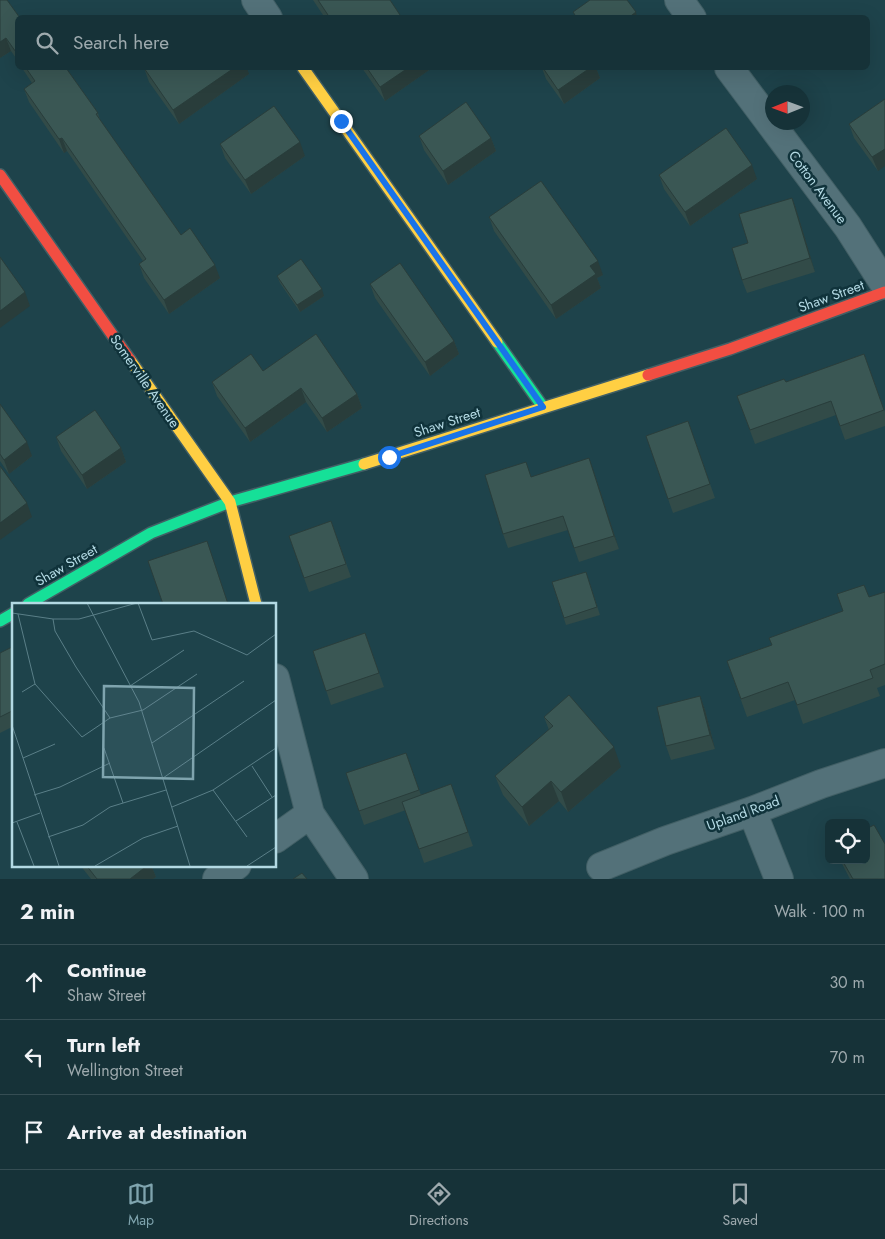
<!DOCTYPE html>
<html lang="en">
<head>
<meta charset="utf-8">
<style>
  :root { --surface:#163238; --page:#1f3a40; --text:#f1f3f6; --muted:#9eaaae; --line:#354d53; --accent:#7fa4ae }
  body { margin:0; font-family:Jost,sans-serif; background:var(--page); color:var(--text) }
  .controls { position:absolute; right:15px; bottom:15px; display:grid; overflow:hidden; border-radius:8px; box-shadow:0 5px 20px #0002 }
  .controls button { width:45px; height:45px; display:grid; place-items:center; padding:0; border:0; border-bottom:1px solid var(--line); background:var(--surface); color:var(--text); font:25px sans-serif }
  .compass { position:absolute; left:765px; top:85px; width:45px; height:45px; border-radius:50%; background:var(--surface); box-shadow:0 5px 20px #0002; rotate:269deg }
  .stop { position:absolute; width:15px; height:15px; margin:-11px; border:4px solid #1a73e8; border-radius:50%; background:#fff }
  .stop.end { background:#1a73e8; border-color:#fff; box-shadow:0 1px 5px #0008 }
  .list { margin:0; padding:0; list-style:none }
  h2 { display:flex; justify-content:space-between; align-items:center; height:65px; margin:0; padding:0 20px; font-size:21px }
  h2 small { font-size:16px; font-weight:400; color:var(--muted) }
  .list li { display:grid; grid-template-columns:32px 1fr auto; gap:15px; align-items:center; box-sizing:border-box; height:75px; padding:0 20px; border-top:1px solid var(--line) }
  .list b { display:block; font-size:19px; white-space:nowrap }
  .list p { margin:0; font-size:16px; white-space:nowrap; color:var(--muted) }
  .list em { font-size:16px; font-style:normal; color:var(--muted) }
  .icon { flex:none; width:28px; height:28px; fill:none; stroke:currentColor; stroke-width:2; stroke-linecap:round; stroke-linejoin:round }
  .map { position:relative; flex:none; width:885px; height:879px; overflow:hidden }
  .search { position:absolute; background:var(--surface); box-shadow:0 5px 20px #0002; left:15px; right:15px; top:15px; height:55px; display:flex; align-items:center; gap:12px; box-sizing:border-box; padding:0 18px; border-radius:8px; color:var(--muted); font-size:19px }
  .sheet { height:290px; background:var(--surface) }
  nav { display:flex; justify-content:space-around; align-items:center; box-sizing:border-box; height:70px; border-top:1px solid var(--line); background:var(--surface); font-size:14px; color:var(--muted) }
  nav a { display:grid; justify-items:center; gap:2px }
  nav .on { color:var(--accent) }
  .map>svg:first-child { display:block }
</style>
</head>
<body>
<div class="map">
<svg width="885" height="879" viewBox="0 0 885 879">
  <rect width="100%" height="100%" fill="#1e434b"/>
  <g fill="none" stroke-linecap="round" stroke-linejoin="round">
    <defs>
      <path id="street" d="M256,0L268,18
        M679,0L692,18
        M729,68L848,227L885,285
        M275,678L310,814L354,879
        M752,811L779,879
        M275,839L310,814
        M601,867L665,841L752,811L821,784L885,763
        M217,879L237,865"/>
      <path id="fast" d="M497,342L543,407
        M28,604L151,533L230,502L364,464
        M0,621L14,613"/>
      <path id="slow" d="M303,68L497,342
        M130,360L230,502L256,604
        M364,464L648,375"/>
      <path id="jam" d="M0,175L130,360
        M648,375L730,349L885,292"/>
    </defs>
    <use href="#street" stroke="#425f65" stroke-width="30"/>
    <use href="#fast" stroke="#425f65" stroke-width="14"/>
    <use href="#slow" stroke="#425f65" stroke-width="14"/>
    <use href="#jam" stroke="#425f65" stroke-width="14"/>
    <use href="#street" stroke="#537179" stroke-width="28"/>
    <use href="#fast" stroke="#16e098" stroke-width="11"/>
    <use href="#slow" stroke="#ffcf43" stroke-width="11"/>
    <use href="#jam" stroke="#f24e42" stroke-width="11"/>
  </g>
  <path fill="#324b48" d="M0,0L18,18V61L11,51L0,58Z
    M313,0H390L402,18H325Z
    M22,68H66L98,113L100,120L181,235L220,278L169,314L144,278L139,264L143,261L67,151L64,153L29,102L24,89L32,83Z
    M144,68L249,74L179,124L149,82Z
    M362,68H432L385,101Z
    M542,68H596L600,78L564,104L546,79Z
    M885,99L878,171L854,138L849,124Z
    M419,136L491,138L496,151L448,185L424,150Z
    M220,144L305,156L251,194L225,158Z
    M659,175L757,179L690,226L664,189Z
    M792,198L797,212L815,272L747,293L742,280L748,243Z
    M489,217L603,275L597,278L601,288L556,319L494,231Z
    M277,276L324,296L300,312L280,283Z
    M370,284L454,341L459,354L430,376L375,298Z
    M864,354L885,412V426L845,440L836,415L755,444L737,396L786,382Z
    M263,371L357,394L362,408L327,432L306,402L250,442L217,396L212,382Z
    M0,404L32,456L9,474L0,461Z
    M688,421L715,498L673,513L646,436Z
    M56,437L121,448L126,462L87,489L61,451Z
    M594,472L619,549L579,562L568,530L508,548L503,534L531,477Z
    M331,521L351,577L309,592L289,536Z
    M586,572L600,615L566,625L552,582Z
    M885,592V685L877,688L880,696L803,724L795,700L747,717L727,661L772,645L843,611L869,597Z
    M365,633L384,687L331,705L313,651Z
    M14,646V726L0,733V653Z
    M700,696L705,710L715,749L671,760L666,746Z
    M544,717L621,767L568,812L559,801L529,826L503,795L495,776L549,730Z
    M406,753L421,795L451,784L473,846L424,863L406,810L364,825L346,773Z
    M840,860H866L885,879H850Z
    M80,865H151L156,877L153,879H91Z"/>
  <path fill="#293d3b" d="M636,12L637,18H628Z
    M6,38L11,51L0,58V42Z
    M234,68H247L249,74L179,124L173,110Z
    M408,68H432L385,101L380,87Z
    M590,68H596L600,78L564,104L558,90Z
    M62,138L67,151L64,153L59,139Z
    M491,138L496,151L448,185L443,171Z
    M300,142L305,156L251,194L245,180Z
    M885,149V166L878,171L872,157Z
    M752,165L757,179L690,226L685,212Z
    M792,198L797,212L815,272L810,258Z
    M598,261L603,275L597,278L601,288L556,319L551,305L590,266Z
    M215,265L220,278L169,314L164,300Z
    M322,289L324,296L300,312L297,305Z
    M25,292L30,306L0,328V311Z
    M454,341L459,354L430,376L425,362Z
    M301,388L306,402L250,442L245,428Z
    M357,394L362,408L327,432L322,418Z
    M27,442L32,456L9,474L4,460Z
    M121,448L126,462L87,489L82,475Z
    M589,458L594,472L619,549L614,536Z
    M27,503L32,517L0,540V523Z
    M700,696L705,710L715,749L710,735Z
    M614,747L621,767L568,812L561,792Z
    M551,781L559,801L529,826L522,807Z
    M148,865H151L156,877L153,879H130Z"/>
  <path fill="#3a5754" stroke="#293d3b" d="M0,0H7L20,18H18V55L6,38L0,42Z
    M318,0H390L402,18H330Z
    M590,0H627L636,12L628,18H577L573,12Z
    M26,68H66L98,113L96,114L181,235L190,228L215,265L164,300L139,264L146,259L62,138L59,139L24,89L35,81Z
    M144,68H234L173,110Z
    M367,68H408L380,87Z
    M543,68H590L558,90Z
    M885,99V149L872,157L849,124Z
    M466,102L491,138L443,171L419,136Z
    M274,106L300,142L245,180L220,144Z
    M726,128L752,165L685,212L659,175Z
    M541,181L598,261L590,266L596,274L551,305L489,217Z
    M792,198L810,258L742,280L732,248L748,243L739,214Z
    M0,257L25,292L0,311Z
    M301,259L322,289L297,305L277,276Z
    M400,263L454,341L425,362L370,284Z
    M316,334L357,394L322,418L301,388L245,428L212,382L251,354L263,371Z
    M864,354L884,410L840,426L831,401L750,430L737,396L784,379L786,382Z
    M0,404L27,442L4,460L0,454Z
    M95,410L121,448L82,475L56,437Z
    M688,421L710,484L668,499L646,436Z
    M589,458L614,536L574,548L563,516L503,534L485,475L526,462L531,477Z
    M0,466L27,503L0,523Z
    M331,521L346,564L304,578L289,536Z
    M207,541L228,604H163L148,561Z
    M586,572L597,607L564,618L552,582Z
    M864,585L869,597L885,592V664L870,670L873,678L797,705L788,682L741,699L727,661L772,645L769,638L843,611L837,594Z
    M365,633L379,673L326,691L313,651Z
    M14,646V710L0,717V653Z
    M569,695L614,747L561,792L551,781L522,807L495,776L553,726L544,717Z
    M700,696L710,735L666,746L657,707Z
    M406,753L419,790L359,811L346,773Z
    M451,784L468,832L419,849L402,802Z
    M874,825L885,844V879H853L842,860H866V829Z
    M86,865H148L130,879H97Z
    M302,873L307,879H293Z"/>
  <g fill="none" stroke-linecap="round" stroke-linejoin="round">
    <path stroke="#1a73e8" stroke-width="6" d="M341,121L543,407L389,457"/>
  </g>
  <g text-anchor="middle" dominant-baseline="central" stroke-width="5" stroke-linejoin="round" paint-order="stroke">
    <g font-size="14" fill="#b3d9e3" stroke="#10333b">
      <text transform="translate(818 187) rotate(53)">Cotton Avenue</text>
      <text transform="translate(831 296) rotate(-20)">Shaw Street</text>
      <text transform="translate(145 381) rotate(55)">Somerville Avenue</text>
      <text transform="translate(447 422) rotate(-18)">Shaw Street</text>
      <text transform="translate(66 565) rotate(-30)">Shaw Street</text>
      <text transform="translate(743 813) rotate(-20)">Upland Road</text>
    </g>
  </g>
  <g transform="translate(12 603)">
    <rect width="264" height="264" fill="#1e434b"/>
    <path fill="none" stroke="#5a7f88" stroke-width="1" d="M75,0L127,99L178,263M126,0L140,37L182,28L235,52L264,31M0,10L41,16H67L125,0M6,11L23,81L70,134L98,115L131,107L185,71M41,16L43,28L64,64L98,115M118,83L172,47M10,89L23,81M0,122L47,263M140,140L232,78M92,145L111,200M11,155L43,141M240,163L260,194M151,175L264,97M201,187L235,234M22,192L48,184L98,160M160,204L201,187L264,145M224,218L264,192M5,219L22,263M0,220L28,210M36,234L71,222L98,204L154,187M83,263L131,235L166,223M235,263L264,244"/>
    <path fill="#7fa4ae" fill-opacity="0.15" stroke="#7fa4ae" stroke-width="2.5" d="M92,83L182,85L181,176L91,174Z"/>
    <rect width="264" height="264" fill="none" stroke="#b3d9e3" stroke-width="2.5"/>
  </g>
</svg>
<div class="controls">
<button><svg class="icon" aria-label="locate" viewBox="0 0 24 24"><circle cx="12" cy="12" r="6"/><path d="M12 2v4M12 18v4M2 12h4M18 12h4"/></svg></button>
</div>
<svg class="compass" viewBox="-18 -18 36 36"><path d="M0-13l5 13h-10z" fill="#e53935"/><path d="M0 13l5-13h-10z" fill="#9eaaae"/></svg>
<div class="stop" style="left:389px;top:457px"></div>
<div class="stop end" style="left:341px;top:121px"></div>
<div class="search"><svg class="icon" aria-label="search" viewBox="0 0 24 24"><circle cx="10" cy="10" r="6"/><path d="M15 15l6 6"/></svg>Search here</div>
</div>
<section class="sheet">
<h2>2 min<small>Walk · 100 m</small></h2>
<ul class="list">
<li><svg class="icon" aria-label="ahead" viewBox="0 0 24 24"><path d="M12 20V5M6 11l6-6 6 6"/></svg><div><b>Continue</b><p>Shaw Street</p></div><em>30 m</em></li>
<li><svg class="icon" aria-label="left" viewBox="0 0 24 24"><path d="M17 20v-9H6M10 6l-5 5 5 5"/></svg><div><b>Turn left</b><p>Wellington Street</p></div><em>70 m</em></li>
<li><svg class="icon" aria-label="arrive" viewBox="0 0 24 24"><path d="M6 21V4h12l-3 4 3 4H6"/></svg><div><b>Arrive at destination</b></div></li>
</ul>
</section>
<nav>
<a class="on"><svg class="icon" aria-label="map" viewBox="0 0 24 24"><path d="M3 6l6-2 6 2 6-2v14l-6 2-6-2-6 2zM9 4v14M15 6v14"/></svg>Map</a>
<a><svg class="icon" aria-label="directions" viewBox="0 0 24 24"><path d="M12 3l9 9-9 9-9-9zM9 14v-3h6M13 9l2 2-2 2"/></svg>Directions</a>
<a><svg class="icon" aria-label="saved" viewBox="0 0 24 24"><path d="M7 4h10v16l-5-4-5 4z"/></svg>Saved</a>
</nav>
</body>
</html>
